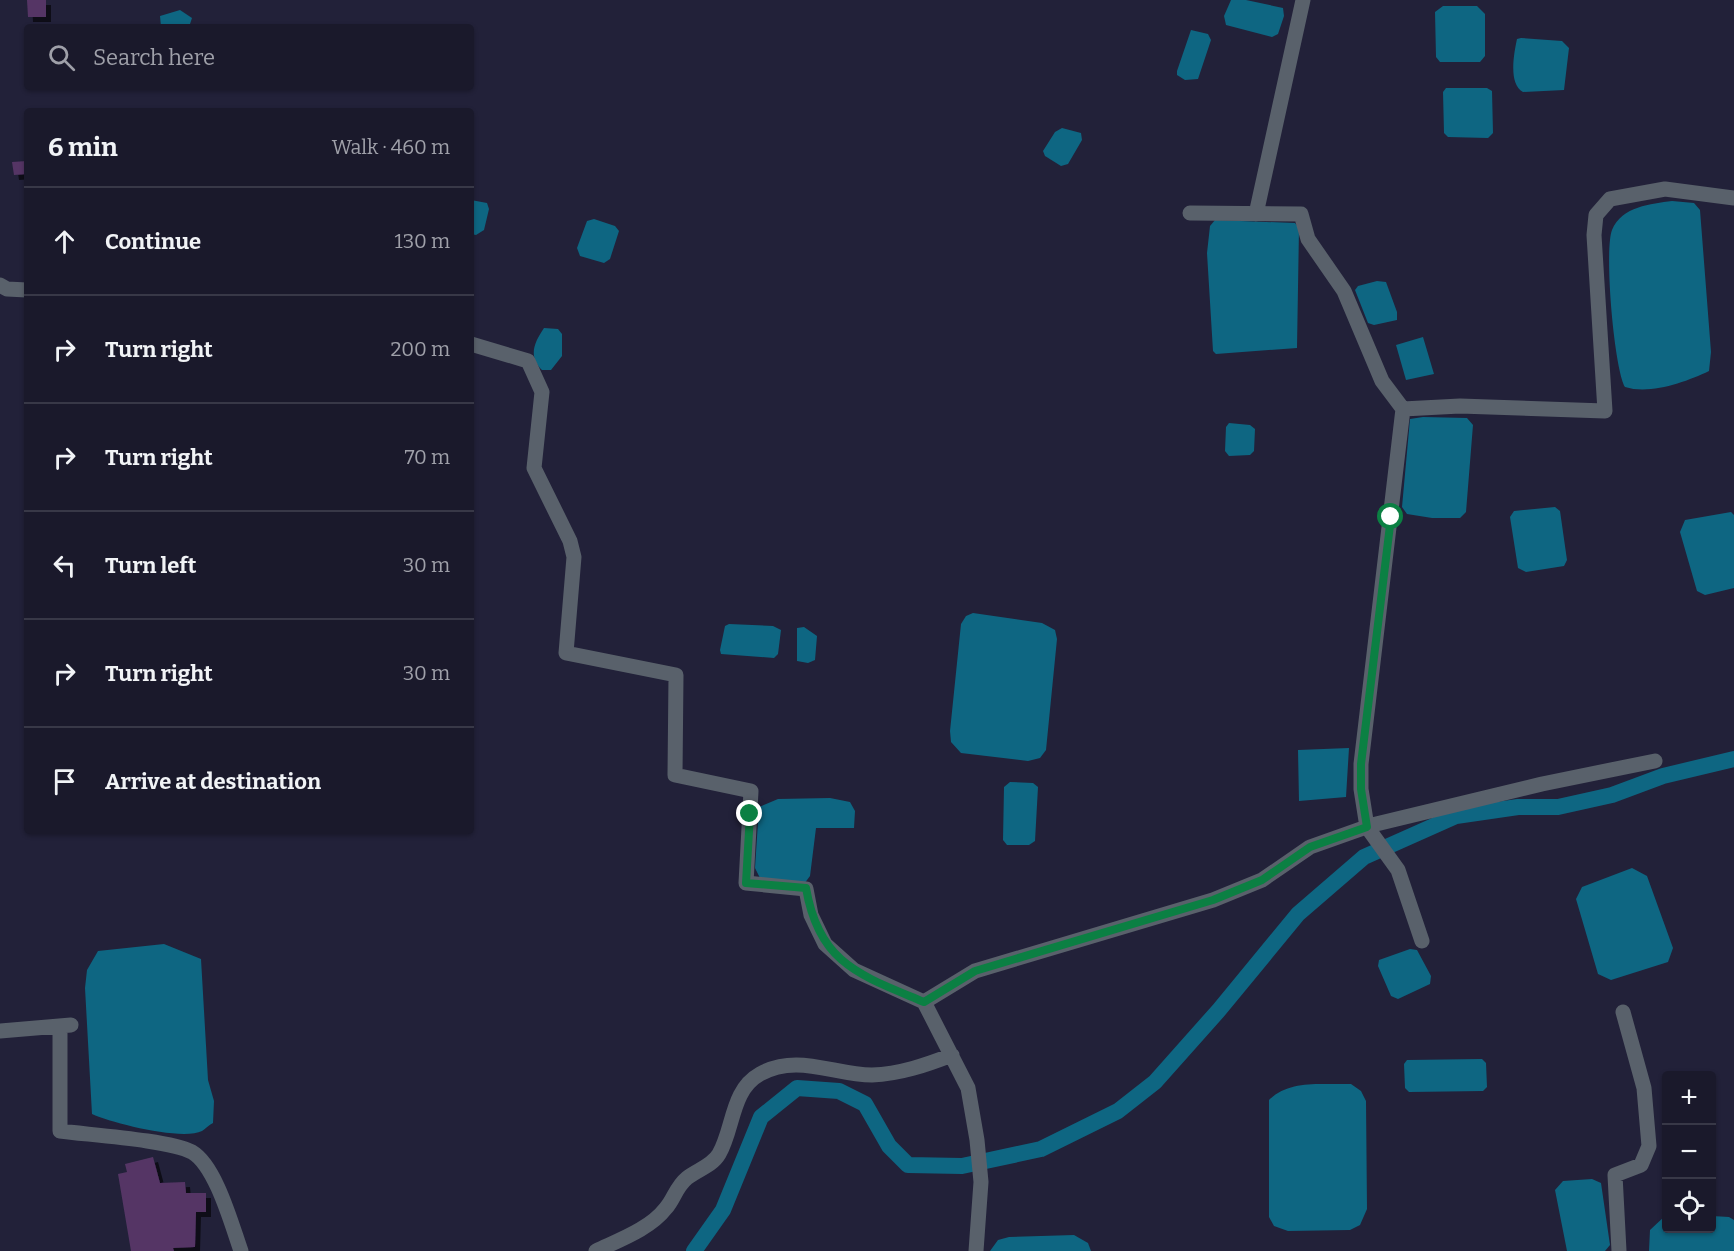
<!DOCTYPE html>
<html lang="en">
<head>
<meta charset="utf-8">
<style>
  :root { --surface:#1a192b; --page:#232233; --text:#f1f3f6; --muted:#9fa0a9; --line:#383847 }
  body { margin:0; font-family:Bitter,serif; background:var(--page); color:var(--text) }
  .controls { position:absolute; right:18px; bottom:18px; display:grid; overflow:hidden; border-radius:6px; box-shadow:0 2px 4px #0004 }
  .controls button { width:54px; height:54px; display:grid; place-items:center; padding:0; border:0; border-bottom:2px solid var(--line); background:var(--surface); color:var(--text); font:30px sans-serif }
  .stop { position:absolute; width:18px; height:18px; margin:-14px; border:4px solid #0b8043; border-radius:50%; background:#fff }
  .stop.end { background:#0b8043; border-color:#fff; box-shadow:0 2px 6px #0008 }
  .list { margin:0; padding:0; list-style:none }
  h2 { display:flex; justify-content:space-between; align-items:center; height:78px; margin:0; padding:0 24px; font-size:26px }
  h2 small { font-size:20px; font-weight:400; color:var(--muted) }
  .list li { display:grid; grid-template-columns:39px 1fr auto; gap:18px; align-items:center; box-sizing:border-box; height:108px; padding:0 24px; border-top:2px solid var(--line) }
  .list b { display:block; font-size:22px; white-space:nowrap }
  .list em { font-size:20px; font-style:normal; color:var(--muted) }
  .icon { flex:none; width:33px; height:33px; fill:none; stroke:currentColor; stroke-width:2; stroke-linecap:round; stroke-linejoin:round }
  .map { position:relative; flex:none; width:1734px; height:1251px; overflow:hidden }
  .search { position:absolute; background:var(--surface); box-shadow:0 2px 4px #0004; left:24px; top:24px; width:450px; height:66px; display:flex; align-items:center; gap:15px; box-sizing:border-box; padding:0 21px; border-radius:6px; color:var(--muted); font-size:22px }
  .panel { position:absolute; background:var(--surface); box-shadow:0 2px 4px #0004; left:24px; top:108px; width:450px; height:726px; border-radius:6px }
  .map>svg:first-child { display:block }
</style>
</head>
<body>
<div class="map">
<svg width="1734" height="1251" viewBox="0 0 1734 1251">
  <defs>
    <filter id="shadow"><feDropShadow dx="5" dy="5" stdDeviation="0" flood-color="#0009"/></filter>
  </defs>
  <rect width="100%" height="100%" fill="#222139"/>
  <path fill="#0e6682" d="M1231,0H1246L1283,8L1284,16L1278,34L1272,37L1226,25L1224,16Z
    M1443,6H1477L1485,14V56L1480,62H1440L1436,57L1435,12Z
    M180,10L192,18L189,27H161L160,16Z
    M1191,30L1208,34L1211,40L1198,79L1185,80L1177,75V71Z
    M1521,38L1562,41L1569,48L1564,90L1523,92C1508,84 1514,53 1517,39Z
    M1446,88H1487L1492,91L1493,133L1488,138L1448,137L1444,133L1443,92Z
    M1062,128L1081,133L1082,140L1068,164L1061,166L1045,156L1043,151L1055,132Z
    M471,200L487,203L489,209L484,230L476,235L471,234Z
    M1672,201L1694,203L1700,210L1711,352L1709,371C1686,382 1650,395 1625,387C1614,367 1604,251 1612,230C1622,206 1651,204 1672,201Z
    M594,219L615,226L619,231L610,259L604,263L580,256L577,248L587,221Z
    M1215,220L1295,223L1299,228L1297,348L1216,354L1213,351L1207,253L1210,226Z
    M1377,281L1386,282L1397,312V320L1374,325L1368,323L1355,290L1358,286Z
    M544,328L558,329L562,334V356L551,370H542C528,356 534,343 544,328Z
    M1423,337L1434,374L1406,380L1396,345Z
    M1423,417L1467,418L1473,425L1466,512L1460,518H1432L1407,514L1402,507L1410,419Z
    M1229,423L1250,425L1255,429L1254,451L1250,455L1229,456L1225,451L1226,427Z
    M1555,507L1560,511L1567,560L1564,566L1526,572L1518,568L1510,517L1514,511Z
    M1731,512L1734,515V588L1705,595L1697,591L1680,532L1685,520Z
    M973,613L1042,623L1055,630L1057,639L1046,750L1040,758L1028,761L961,753L951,742L950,731L961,624L966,616Z
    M729,624L773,626L781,630L778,654L774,658L721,654L720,650L725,626Z
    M804,627L817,636L815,660L808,663L797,661V628Z
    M1349,748L1346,797L1299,801L1298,750Z
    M1010,782L1033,783L1038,787L1035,841L1029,845H1007L1003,840L1004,787Z
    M830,798L850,802L855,811L854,828H816L810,876L804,884L760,878L755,868L759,807L778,799Z
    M1632,868L1647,876L1673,948L1668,962L1611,980L1598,974L1576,899L1582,887Z
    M164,944L201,959L208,1080L214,1101L213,1123C209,1125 205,1129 202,1131C182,1141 112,1123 92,1114L85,988L87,970L98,951Z
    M1410,949L1417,950L1431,976L1430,984L1398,999L1391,996L1378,966L1379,960Z
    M1482,1059L1486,1063L1487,1087L1483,1091L1409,1092L1405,1088L1404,1064L1407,1060Z
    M1351,1084L1361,1091L1366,1101L1367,1209L1360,1225L1350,1230L1288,1231L1274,1226L1269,1217V1100C1290,1079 1322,1085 1351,1084Z
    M1592,1179L1601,1183L1610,1245L1605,1251H1567L1555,1190L1563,1181Z
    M1666,1215V1228H1712V1216L1729,1217L1734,1220V1251H1649L1650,1230Z
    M1074,1235L1088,1243L1091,1251H990L998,1240L1009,1237Z"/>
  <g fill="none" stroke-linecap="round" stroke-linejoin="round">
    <path stroke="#0e6682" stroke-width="16" d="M694,1251L723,1210L761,1117L797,1088L839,1091L865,1104L889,1146L908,1165L962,1166L1041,1149L1118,1111L1155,1082L1219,1010L1298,914L1364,857L1456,816L1518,807H1558L1612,795L1663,776L1734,759"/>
  </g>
  <path fill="#553565" filter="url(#shadow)" d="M27,0H46V17H28Z
    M27,161V174L14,175L12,162Z
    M153,1157L160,1183L185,1182L186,1193H206V1212H196L195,1247L173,1248L174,1251H131L118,1174L127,1172L125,1164Z"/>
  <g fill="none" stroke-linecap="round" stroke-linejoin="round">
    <path stroke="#59616b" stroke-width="15" d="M1190,213L1301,214L1308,239L1344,291L1382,381L1403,409
      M1256,214L1303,0
      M0,285L7,289L27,290
      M471,344L528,361L542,392L534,468L570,541L574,557L566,653L676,675L675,775L751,791L746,883L806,889L811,915L825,944L854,970L924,1002L968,1088L977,1140L981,1182L976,1251
      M1422,941L1398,870L1367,827L1361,789V764L1403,409L1460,406L1605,411L1594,235L1596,215L1610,199L1665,189L1734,198
      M924,1002L975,971L1213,900L1262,880L1310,847L1372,825L1542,784L1655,761
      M60,1026V1131C90,1135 169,1140 192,1152C216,1166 232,1226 241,1251
      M0,1031L71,1025
      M596,1251C619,1240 650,1229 666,1208C674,1199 676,1187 687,1178C697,1170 712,1166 719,1154C734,1128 731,1090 760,1074C797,1053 834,1075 872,1075C900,1074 926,1065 952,1055
      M1619,1251L1615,1175L1641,1165L1649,1146L1644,1088L1623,1012"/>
  </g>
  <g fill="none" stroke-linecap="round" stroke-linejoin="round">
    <path stroke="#0b8043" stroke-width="8" d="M750,814L746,883L806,888C819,964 860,975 924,1002L975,971L1213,900L1262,880L1310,847L1367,827L1361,789V764L1391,517"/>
  </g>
</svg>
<div class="controls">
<button>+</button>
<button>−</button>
<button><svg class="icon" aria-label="locate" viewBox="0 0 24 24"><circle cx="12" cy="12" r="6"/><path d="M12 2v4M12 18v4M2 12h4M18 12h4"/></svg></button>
</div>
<div class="stop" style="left:1391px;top:517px"></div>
<div class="stop end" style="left:750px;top:814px"></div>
<div class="search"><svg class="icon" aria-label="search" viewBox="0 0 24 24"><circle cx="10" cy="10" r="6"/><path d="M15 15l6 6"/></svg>Search here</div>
<section class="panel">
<h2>6 min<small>Walk · 460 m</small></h2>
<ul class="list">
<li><svg class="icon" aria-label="ahead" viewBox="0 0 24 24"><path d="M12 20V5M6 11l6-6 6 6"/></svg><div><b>Continue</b></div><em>130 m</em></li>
<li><svg class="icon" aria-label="right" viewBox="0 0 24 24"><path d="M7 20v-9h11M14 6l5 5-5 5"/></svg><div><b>Turn right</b></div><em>200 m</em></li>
<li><svg class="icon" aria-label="right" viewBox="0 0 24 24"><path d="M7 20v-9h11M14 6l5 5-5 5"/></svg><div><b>Turn right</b></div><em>70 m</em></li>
<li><svg class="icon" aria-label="left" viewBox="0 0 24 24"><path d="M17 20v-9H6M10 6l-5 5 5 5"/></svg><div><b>Turn left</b></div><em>30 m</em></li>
<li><svg class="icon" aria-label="right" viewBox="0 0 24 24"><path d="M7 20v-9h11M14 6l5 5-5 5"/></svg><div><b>Turn right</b></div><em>30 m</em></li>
<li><svg class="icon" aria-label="arrive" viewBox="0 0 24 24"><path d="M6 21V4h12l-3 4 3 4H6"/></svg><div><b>Arrive at destination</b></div></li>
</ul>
</section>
</div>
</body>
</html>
